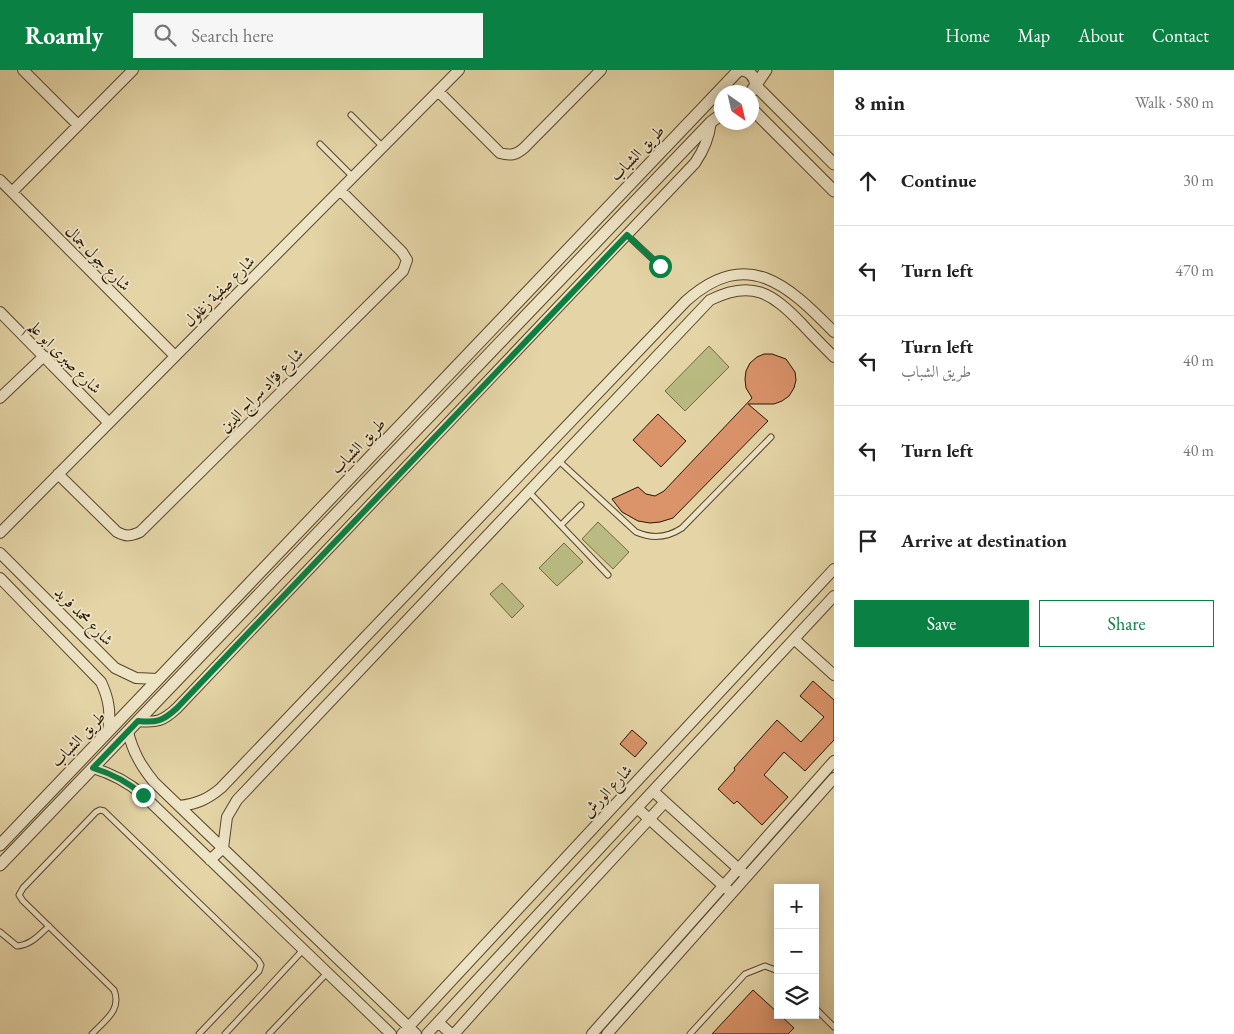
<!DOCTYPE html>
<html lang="en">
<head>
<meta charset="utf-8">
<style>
  :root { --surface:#fff; --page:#f6f6f6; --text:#222; --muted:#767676; --line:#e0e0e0; --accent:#0b8043 }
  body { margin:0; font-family:"EB Garamond",Amiri,serif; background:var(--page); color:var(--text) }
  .controls { position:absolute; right:15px; bottom:15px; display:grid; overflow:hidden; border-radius:0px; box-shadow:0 2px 12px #0003 }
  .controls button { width:45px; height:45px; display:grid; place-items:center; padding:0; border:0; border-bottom:1px solid var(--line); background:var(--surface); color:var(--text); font:25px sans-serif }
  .compass { position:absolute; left:714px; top:15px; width:45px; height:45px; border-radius:50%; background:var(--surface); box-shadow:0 2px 12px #0003; rotate:146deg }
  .stop { position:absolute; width:15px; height:15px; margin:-11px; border:4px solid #0b8043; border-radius:50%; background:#fff }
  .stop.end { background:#0b8043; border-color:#fff; box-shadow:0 1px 5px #0008 }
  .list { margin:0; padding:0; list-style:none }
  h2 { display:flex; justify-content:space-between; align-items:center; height:65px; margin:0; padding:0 20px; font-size:21px }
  h2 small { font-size:16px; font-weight:400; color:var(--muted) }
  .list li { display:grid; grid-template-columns:32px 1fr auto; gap:15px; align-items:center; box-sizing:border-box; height:90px; padding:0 20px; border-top:1px solid var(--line) }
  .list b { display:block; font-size:19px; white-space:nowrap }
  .list p { margin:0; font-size:16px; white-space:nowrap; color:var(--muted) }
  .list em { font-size:16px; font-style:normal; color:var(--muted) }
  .actions { display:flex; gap:10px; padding:15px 20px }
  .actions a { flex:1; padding:11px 0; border:1px solid var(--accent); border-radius:0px; text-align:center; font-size:18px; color:var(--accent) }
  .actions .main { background:var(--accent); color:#fff }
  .icon { flex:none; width:28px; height:28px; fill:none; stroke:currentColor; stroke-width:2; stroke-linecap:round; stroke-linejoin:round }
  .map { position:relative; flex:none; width:834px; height:964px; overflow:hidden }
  header { display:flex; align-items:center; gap:30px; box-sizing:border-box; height:70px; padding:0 25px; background:var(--accent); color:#fff }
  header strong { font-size:24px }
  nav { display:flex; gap:28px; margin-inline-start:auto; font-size:18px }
  .search { width:350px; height:45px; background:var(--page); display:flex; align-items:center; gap:12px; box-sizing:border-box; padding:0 18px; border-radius:0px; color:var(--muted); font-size:19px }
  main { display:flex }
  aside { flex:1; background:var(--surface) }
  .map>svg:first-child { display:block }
</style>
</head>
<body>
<header>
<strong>Roamly</strong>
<div class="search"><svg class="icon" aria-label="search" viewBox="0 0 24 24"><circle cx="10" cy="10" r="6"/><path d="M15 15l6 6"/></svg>Search here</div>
<nav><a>Home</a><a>Map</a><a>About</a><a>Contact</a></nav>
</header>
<main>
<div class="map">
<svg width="834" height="964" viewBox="0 0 834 964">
  <rect width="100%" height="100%" fill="#e4d4a6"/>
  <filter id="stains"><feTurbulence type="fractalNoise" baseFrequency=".004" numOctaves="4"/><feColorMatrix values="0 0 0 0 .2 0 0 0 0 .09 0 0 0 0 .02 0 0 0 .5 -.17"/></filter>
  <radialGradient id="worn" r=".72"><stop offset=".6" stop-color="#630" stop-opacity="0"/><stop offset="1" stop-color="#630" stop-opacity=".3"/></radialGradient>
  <path fill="#babb82" stroke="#716842" d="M709,276L729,297L685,341L665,321Z
    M598,452L629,482L613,499L582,469Z
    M564,473L583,492L557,516L539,498Z
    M502,513L524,536L512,548L490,524Z"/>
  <path fill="#db936a" stroke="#281501" d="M764,284H772L786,289L795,302L796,310L794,318L789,326L782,331L774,334H748L768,351L673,448L660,452L650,453L638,451L622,442L612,429L638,417L646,424L655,426L664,421L752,328L746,318L745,309L746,301L750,293L757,287Z
    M658,344L686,371L661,397L633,370Z
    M813,611L834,630V670L805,701L784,682L764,705L788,727L762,755L737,731L734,734L718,719L735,700L734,698L777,650L801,672L824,647L800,626Z
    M632,660L647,673L635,687L620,674Z
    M753,920L778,943V945H780L794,958L788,964H712Z"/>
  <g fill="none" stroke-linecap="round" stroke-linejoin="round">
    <defs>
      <path id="service" d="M351,45L383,77
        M320,74L353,107
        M627,165L660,196
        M559,391L636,462C652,469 667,468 682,458L771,367
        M529,422L608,505
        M561,455L581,435
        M0,862L17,876C31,875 39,865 49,856
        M815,938L834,957
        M92,964C105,950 122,940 114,920L23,831L19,825L23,818L96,742L100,740L104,741L258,890L261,895L259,901L199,964
        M225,964L303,880
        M269,964L327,903
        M690,964L745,904L765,896L778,901"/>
      <path id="minor" d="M23,0L78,55
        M438,21L500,83C510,86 516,85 524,78L601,0
        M0,110L175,286
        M12,122L133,0
        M0,242L109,353
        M0,328L44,286
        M58,404L117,462C126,467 131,466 140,462L403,201L407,190L402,182L340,120
        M0,463L459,0
        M0,483L115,598L136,608L158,609
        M0,508L101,612C109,629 111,643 108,661
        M794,569L834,605
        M138,651C157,653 163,651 177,638L695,93C704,80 709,68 711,52
        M128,662C133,682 141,696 154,712L416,964
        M93,698C113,704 128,712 143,725L391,964
        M653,721L742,802
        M179,736C197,734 208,729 221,718L686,231C747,176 788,215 834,262
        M637,738L727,819
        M210,790L223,778L227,747L237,730L710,230C752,209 772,223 802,254C812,265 823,276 834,287
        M438,952L451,964
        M402,964L834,499
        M427,964L834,526
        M454,964L558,848L665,732
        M592,964L834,691
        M607,964L834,708"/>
      <path id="tertiary" d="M742,0C751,1 755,8 756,16L834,94
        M751,22L766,0
        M752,39L834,121
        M0,775L739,0
        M0,795L711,52L722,44"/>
    </defs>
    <use href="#service" stroke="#57452a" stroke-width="7"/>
    <use href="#minor" stroke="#57452a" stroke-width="12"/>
    <use href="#tertiary" stroke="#57452a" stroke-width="13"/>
    <use href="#service" stroke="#ede3c5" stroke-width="5"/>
    <use href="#minor" stroke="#ede3c5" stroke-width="10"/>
    <use href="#tertiary" stroke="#ede3c5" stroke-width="11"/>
  </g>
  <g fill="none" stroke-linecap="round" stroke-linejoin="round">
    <path stroke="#0b8043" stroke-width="6" d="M143,725C128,712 113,704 93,698L138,651C157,653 163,651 177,638L627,165L660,196"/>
  </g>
  <g text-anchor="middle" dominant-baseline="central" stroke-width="4" stroke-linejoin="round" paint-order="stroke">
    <g font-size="16" fill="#281501" stroke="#ede3c5">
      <text transform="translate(637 83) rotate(-46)">طريق الشباب</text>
      <text transform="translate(98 188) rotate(45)">شارع جول جمال</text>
      <text transform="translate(219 221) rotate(-45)">شارع صفية زغلول</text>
      <text transform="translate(65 287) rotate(45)">شارع صبرى ابو علم</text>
      <text transform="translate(261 320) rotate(-45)">شارع فؤاد سراج الدين</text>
      <text transform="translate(358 376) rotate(-46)">طريق الشباب</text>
      <text transform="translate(84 546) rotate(45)">شارع محمد فريد</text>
      <text transform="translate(78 669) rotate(-46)">طريق الشباب</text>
      <text transform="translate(607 721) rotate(-47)">شارع الورش</text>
    </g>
  </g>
  <rect width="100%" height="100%" filter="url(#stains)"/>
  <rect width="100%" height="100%" fill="url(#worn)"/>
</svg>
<div class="controls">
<button>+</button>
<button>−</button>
<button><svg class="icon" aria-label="layers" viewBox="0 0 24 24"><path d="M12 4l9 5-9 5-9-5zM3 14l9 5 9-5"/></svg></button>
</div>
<svg class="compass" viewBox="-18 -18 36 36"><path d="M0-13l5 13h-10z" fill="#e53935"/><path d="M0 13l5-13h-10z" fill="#767676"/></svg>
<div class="stop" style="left:660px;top:196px"></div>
<div class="stop end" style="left:143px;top:725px"></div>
</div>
<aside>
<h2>8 min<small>Walk · 580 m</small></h2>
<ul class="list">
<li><svg class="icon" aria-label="ahead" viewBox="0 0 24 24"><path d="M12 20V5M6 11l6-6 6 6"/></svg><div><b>Continue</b></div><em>30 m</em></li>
<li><svg class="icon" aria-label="left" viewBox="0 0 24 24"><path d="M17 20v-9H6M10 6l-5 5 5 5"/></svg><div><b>Turn left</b></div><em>470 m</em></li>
<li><svg class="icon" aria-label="left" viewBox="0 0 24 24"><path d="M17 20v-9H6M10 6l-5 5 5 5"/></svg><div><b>Turn left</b><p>طريق الشباب</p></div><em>40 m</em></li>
<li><svg class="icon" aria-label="left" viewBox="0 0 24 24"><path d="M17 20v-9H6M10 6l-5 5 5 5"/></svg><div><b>Turn left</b></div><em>40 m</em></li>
<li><svg class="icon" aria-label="arrive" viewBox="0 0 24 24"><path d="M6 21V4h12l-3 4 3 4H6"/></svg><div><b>Arrive at destination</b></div></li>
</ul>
<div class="actions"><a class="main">Save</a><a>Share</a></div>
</aside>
</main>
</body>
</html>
